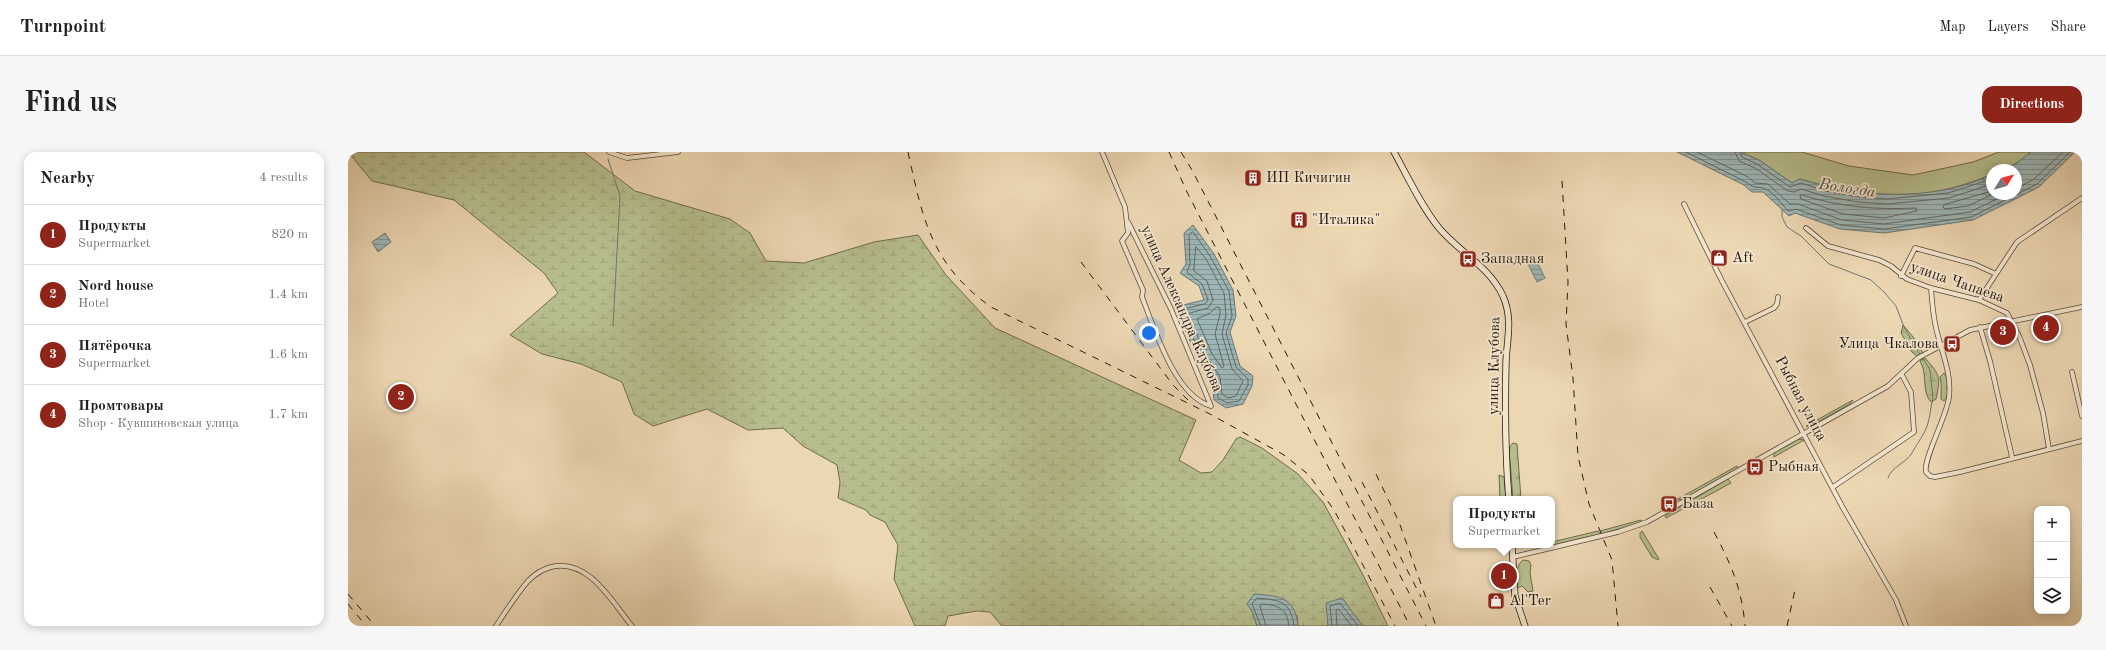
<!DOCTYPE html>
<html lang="en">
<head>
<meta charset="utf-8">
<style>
  :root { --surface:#fff; --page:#f6f6f6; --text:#202124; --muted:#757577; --line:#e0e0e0; --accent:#8f2418 }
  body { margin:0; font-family:"Old Standard TT",serif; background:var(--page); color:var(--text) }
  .controls { position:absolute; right:12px; bottom:12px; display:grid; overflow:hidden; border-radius:8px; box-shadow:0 2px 10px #0003 }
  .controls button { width:36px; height:36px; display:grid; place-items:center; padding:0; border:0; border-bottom:1px solid var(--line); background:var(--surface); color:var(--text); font:20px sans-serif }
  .compass { position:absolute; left:1638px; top:12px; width:36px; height:36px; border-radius:50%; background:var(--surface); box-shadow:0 2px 10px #0003; rotate:53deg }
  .you { position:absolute; left:801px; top:181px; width:14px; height:14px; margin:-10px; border:3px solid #fff; border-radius:50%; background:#1a73e8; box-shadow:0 0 0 6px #1a73e833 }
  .badge { display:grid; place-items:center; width:26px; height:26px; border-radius:50%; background:var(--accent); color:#fff; font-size:13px; font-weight:700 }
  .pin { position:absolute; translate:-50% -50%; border:2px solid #fff; box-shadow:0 1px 4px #0006 }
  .popup { position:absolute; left:1105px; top:344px; width:102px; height:52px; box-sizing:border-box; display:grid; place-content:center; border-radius:8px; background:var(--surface); filter:drop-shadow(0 1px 3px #0005); font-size:13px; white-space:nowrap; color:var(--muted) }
  .popup b { font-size:15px; color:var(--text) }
  .popup::after { content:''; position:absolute; left:50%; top:100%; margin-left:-8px; border:8px solid transparent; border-top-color:var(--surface) }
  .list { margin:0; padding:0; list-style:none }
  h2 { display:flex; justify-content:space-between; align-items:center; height:52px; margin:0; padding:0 16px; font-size:17px }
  h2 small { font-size:13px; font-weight:400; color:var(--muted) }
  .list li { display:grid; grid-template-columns:26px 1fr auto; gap:12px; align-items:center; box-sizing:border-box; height:60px; padding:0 16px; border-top:1px solid var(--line) }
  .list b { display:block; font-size:15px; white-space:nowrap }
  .list p { margin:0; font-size:13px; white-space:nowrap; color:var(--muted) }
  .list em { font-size:13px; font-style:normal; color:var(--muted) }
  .icon { flex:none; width:22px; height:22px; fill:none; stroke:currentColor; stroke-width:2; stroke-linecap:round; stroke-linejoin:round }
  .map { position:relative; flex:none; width:1734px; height:474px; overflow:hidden; border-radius:12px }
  header { display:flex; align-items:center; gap:24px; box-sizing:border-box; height:56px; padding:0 20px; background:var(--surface); border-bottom:1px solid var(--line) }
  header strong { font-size:19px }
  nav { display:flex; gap:22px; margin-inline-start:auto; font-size:14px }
  .intro { display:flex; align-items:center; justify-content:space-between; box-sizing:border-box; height:96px; padding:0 24px }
  h1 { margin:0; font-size:28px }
  .button { padding:10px 18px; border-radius:12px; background:var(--accent); color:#fff; font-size:14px; font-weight:700 }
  main { display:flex; gap:24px; padding:0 24px }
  aside { flex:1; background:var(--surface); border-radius:12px; box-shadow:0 2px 10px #0003 }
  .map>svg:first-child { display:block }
</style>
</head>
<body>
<header>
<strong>Turnpoint</strong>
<nav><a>Map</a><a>Layers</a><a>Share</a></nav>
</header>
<div class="intro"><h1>Find us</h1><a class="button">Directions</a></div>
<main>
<aside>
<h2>Nearby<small>4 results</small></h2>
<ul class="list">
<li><span class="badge">1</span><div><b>Продукты</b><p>Supermarket</p></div><em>820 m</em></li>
<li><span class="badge">2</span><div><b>Nord house</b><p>Hotel</p></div><em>1.4 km</em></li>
<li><span class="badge">3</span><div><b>Пятёрочка</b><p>Supermarket</p></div><em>1.6 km</em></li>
<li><span class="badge">4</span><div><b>Промтовары</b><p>Shop · Кувшиновская улица</p></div><em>1.7 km</em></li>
</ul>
</aside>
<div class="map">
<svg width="1734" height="474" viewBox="0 0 1734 474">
  <defs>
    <pattern id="forest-firs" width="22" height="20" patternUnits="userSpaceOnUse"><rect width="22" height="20" fill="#b7be8d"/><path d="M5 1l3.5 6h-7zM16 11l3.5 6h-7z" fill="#9da378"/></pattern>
    <pattern id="wetland-marsh" width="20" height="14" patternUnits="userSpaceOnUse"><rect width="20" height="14" fill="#b7be8d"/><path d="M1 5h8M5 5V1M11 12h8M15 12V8" fill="none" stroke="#9da378"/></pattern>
    <pattern id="water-rules" width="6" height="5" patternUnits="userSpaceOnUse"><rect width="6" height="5" fill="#9db7b8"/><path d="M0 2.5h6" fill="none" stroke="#809494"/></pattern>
  </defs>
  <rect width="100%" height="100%" fill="#ecd7b3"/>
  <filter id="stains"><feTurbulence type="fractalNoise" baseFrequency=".005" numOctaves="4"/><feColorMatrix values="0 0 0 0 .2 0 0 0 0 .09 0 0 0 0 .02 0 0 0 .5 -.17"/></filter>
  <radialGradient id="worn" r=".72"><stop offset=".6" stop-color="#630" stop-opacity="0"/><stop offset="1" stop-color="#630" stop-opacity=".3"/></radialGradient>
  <path fill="#b7be8d" stroke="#6e6b4c" d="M1392,0H1454L1501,14L1565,23L1625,10L1651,0H1683C1671,10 1660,18 1644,18V23L1640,24C1627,29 1613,34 1599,37C1551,49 1499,41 1452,27L1444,31L1411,8Z
    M1505,248L1502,252L1461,275L1458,274Z
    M1450,287L1456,288L1426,305V301Z
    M1389,314L1391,316L1338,346L1326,349Z
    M1380,327L1383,331L1318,366L1317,364Z
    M1293,368L1294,370L1254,382L1252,379Z
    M1250,379L1252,382L1204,393V390Z
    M1175,408L1181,409L1183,413L1182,421L1185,439L1180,440L1174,434L1169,436C1170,426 1166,415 1175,408Z"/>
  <path fill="url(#forest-firs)" stroke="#6e6b4c" d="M1596,221C1601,228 1602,243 1596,249L1593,247C1593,239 1594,233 1592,225Z
    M1165,291L1169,292L1173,347H1165L1161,296Z
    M1151,323L1156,325L1158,347H1152Z
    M1294,379L1311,407L1310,408L1304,405L1292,385V381Z"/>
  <path fill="url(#wetland-marsh)" stroke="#6e6b4c" d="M0,0H236L287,39L382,67L402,81L418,109L456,111L526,90L570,83L598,123L647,176L848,268L831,308L853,321L864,320L875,308L888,287L892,285L914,296L950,322L975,350L1015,423L1040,474H1014L994,446L980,468V474H950L949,463L899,452L904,459L909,474H654L642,460L629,459L600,464L597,474H567L546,427L550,393L537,370L522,363L518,358L490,346L492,330L489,313L455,294L435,276L400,278L359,257L305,274L286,262L274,230L233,212L194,202L162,183L210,141L196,121L106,48L24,29Z
    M1555,173L1566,186L1575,201L1569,204L1564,200L1553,181Z
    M1577,206C1592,223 1593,224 1588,247L1583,250C1573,239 1580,222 1572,209Z"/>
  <path fill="url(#water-rules)" stroke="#6d7773" d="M1329,0H1392L1411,8L1444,31L1452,27C1513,46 1584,50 1644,23V42H1668V18H1654L1669,11L1683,0H1727L1691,35L1625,68L1536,81L1492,77L1447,61L1441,64L1415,40H1404L1396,33Z
    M845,73L866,102L885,138L888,164L882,180L892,214L905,224L904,234L895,252L878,256L866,248L864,229L851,209L827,155L856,148L851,134L832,121L838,112L836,81Z
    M37,81L43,90L30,100L24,90Z
    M1188,108L1197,126L1189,130L1180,112Z
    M906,442C932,444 947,445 950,474H909L904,459L899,452Z
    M994,446L1012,470L1014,474H980L978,451Z"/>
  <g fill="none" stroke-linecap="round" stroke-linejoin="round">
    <path stroke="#626862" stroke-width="1" d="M1338,0L1398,30C1409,39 1410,33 1418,37C1427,42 1433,51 1440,59L1448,57L1493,73L1536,77L1623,65L1689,32L1722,0
      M1349,0L1400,25L1407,31L1420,32L1442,52H1450L1494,68L1536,72L1622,60L1659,42
      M1387,0L1391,9L1407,16L1440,39L1446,40L1453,37L1476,44L1510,50L1539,52L1601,46L1644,32
      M1392,0L1394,5L1409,12L1442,35L1453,31L1477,39L1511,45L1539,47L1600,41L1644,27
      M1668,37L1686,27L1715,0
      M1641,40L1644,41L1643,43L1620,54L1597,57L1595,55L1596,53Z
      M1454,43C1492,55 1528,58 1568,56L1569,59L1536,66L1495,62L1453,47L1452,44Z
      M845,80L862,104L881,139L884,164L878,181L888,215L900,227V233L891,249L879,251L870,246L867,227L854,207L834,160L835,157L857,152L860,148L854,132L839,120L842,112L841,83Z
      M848,95L858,107L876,141L878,163L874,182L884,217L895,229L888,244L880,246L874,242L872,225L859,205L840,163L842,161L860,156L865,148L859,129L846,119Z
      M869,155L872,156V162L867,182L876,214L874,216L864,202L849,167L862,161Z
      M913,474L904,452L909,446C931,448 943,449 946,474
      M918,474L912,454L913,452C930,453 939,456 941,474
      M984,474L982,454L992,451L1010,474
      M989,474L988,458L990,457L1004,474"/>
    <path stroke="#6d7773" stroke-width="1" d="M260,7L272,44L265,174
      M1434,58V65L1439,75L1453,84L1481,112L1523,128L1536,140L1548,154L1556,175L1572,203
      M1540,326C1543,315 1558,311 1564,301C1568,293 1576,283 1579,274C1582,267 1583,251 1585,247L1582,218L1574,205"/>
    <defs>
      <path id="street" d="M261,0L279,6L330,0
        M754,0L777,55L780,81L774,89L795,138L794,145C807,178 827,244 863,254L823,157L780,70
        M1336,52L1374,129L1495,356L1548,448L1558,474
        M1458,76L1480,94L1531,108L1543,114L1559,127L1583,136L1631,148L1659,161L1671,184L1682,213L1695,261L1701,297
        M1553,124L1567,96L1626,112L1648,122
        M1583,136C1584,150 1585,163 1588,176C1593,199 1604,221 1601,245C1599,264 1575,307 1578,320L1582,324L1587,325L1612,320L1734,289
        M1631,148L1669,90L1734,46
        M1397,170L1426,156L1429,152L1430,145
        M1632,175L1642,209L1664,305
        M1724,220L1734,264
        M1485,335L1566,280L1563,240L1554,223
        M1165,405L1270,380L1299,370L1540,234L1570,206L1622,178L1734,155
        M148,474C158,459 168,443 180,429C186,423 195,417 203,415C241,406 264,450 284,474"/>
      <path id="secondary" d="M1046,0C1060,25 1073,54 1091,76C1112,101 1141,114 1155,144C1165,167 1159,187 1158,210C1157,256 1157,301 1161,347
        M1164,393L1167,444L1177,474"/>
    </defs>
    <use href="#street" stroke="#584835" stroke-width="5.5"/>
    <use href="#secondary" stroke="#26180b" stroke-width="7"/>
    <use href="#street" stroke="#f3e5ce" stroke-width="4"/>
    <use href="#secondary" stroke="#f3e5ce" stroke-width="5.5"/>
    <path stroke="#26180b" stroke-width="1" stroke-dasharray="7 7" stroke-linecap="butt" d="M560,0C575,68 583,112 643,155L860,261L936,303L961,323L986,358L1047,474
      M821,0L839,40L1062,474
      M833,0L844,18L1078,474
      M1214,29L1220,130L1218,172L1225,226L1230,304L1241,352L1264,408L1270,474
      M733,110L825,233L840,248
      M1028,322L1051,370L1088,474
      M1014,330L1073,445
      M1366,380C1383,412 1394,437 1397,474
      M1362,435L1384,474
      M0,442L27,474
      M0,452L18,474
      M1439,474L1447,438"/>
  </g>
  <defs>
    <symbol id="building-square" viewBox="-11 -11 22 22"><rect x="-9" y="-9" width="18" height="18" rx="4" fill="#8f2418" stroke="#f3e5ce"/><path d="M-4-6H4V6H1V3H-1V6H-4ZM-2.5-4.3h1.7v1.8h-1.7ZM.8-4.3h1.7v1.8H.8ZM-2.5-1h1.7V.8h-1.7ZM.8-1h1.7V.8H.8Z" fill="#fff"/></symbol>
    <symbol id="shop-square" viewBox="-11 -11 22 22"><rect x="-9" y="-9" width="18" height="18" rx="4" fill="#8f2418" stroke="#f3e5ce"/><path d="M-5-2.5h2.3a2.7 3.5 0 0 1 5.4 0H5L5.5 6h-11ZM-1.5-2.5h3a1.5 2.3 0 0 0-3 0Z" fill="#fff"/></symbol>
    <symbol id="bus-square" viewBox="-11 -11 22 22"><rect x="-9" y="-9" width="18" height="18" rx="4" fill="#8f2418" stroke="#f3e5ce"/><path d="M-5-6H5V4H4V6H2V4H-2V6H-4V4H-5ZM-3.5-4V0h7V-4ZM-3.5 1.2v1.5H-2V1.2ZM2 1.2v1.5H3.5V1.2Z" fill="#fff"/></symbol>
  </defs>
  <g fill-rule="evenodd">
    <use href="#building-square" x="895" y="16" width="20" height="20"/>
    <use href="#building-square" x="941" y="58" width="20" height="20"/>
    <use href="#shop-square" x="1361" y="96" width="20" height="20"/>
    <use href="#bus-square" x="1110" y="97" width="20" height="20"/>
    <use href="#bus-square" x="1594" y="182" width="20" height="20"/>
    <use href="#bus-square" x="1397" y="305" width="20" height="20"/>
    <use href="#bus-square" x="1311" y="342" width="20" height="20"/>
    <use href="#shop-square" x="1138" y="439" width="20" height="20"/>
  </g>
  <g text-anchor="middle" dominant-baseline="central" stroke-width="3.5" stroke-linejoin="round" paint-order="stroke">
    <g font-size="15" fill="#26180b" stroke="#f3e5ce" text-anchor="start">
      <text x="918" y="26">ИП Кичигин</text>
      <text x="964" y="68">"Италика"</text>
      <text x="1384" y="106">Aft</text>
      <text x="1133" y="107">Западная</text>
      <text x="1591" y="192" text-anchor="end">Улица Чкалова</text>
      <text x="1420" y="315">Рыбная</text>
      <text x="1334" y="352">База</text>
      <text x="1161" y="449">Al'Ter</text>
    </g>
    <g font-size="15" fill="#26180b" stroke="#f3e5ce">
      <text transform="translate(1609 131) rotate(19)">улица Чапаева</text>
      <text transform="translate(833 157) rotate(66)">улица Александра Клубова</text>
      <text transform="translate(1147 214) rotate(-89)">улица Клубова</text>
      <text transform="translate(1452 247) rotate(62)">Рыбная улица</text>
    </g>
    <g font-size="16" font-style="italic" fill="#505048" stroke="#f3e5ce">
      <text transform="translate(1499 37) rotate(9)">Вологда</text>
    </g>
  </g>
  <rect width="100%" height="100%" filter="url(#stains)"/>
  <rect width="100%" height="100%" fill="url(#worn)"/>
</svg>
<div class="controls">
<button>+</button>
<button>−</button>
<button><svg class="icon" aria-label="layers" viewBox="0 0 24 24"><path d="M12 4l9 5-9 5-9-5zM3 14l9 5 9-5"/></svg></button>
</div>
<svg class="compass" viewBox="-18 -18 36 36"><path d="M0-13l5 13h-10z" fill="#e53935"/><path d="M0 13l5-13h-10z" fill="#757577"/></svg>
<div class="you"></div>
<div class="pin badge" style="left:1156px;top:424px">1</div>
<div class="popup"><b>Продукты</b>Supermarket</div>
<div class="pin badge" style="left:53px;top:245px">2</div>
<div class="pin badge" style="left:1655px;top:180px">3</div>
<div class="pin badge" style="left:1698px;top:176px">4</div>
</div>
</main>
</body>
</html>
